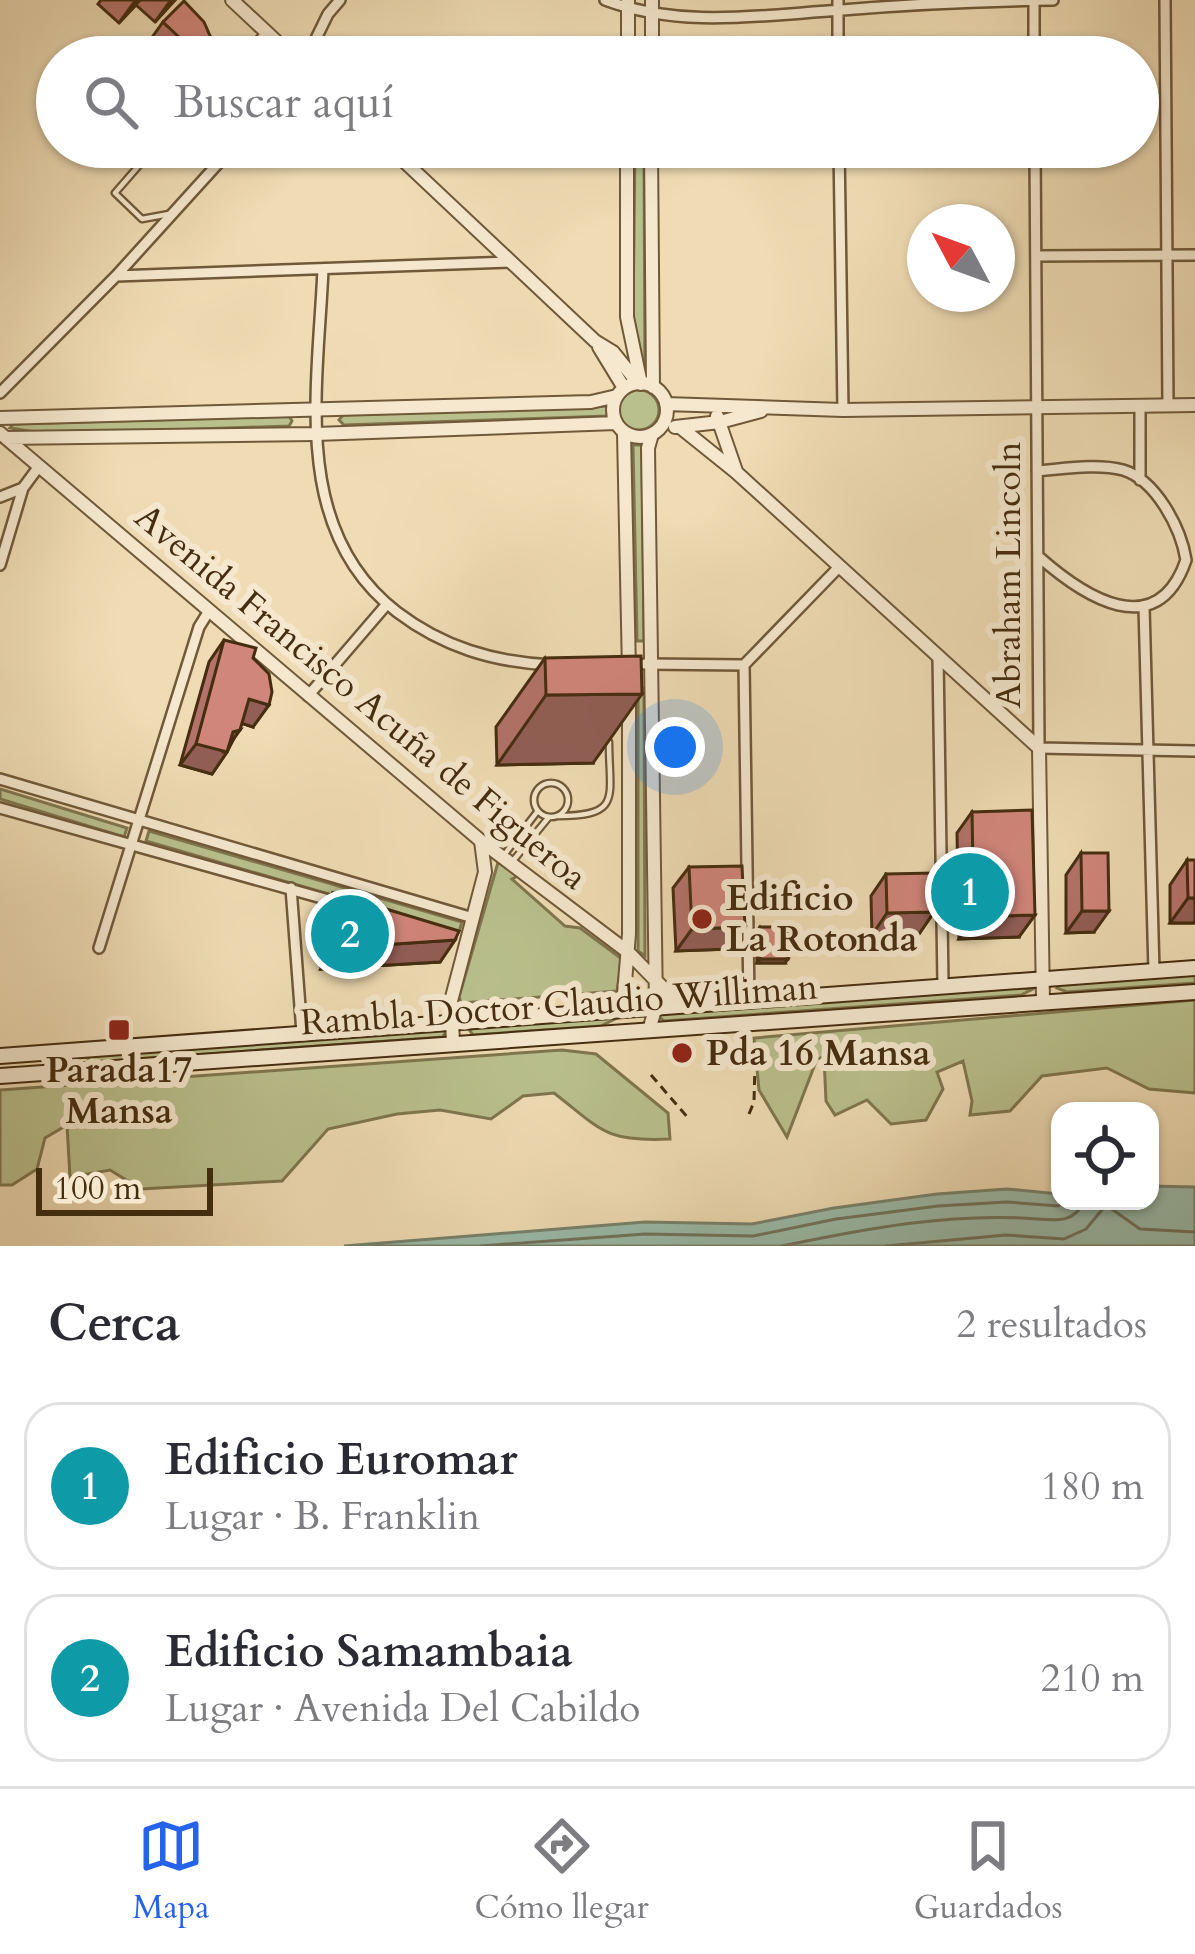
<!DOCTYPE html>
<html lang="es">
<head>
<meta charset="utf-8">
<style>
  :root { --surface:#fff; --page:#f7f7f7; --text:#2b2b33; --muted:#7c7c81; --line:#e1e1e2; --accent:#2563eb }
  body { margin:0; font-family:Cardo,serif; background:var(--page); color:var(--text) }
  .controls { position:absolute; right:36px; bottom:36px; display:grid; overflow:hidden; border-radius:24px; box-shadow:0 3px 9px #0004 }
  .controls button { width:108px; height:108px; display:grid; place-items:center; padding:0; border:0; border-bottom:3px solid var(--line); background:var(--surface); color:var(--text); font:60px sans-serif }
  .compass { position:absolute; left:907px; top:204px; width:108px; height:108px; border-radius:50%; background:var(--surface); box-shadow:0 3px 9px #0004; rotate:311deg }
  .scale { position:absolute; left:36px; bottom:30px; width:177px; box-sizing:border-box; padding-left:12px; border:6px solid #452d10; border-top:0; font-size:33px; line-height:42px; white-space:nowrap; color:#452d10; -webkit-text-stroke:9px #f5e8ce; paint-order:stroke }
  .you { position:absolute; left:675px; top:747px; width:42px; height:42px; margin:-30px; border:9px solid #fff; border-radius:50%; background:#1a73e8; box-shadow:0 0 0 18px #1a73e833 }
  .badge { display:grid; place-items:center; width:78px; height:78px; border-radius:50%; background:var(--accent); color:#fff; font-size:39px; font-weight:700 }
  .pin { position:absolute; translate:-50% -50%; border:6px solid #fff; box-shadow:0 3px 12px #0006 }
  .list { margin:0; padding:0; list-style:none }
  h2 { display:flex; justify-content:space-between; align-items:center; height:156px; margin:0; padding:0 48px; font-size:51px }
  h2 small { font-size:39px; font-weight:400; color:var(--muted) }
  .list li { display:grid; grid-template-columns:78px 1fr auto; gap:36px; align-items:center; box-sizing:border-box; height:168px; margin:0 24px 24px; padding:0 24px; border:3px solid var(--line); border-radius:36px }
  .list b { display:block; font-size:45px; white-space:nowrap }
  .list p { margin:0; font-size:39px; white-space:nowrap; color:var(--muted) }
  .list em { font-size:39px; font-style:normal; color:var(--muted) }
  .icon { flex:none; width:66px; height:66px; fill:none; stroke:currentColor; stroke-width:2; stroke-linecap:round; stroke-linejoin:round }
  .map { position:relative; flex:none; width:1195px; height:1246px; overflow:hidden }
  .search { position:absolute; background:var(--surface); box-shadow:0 3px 9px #0004; left:36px; right:36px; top:36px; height:132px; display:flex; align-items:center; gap:30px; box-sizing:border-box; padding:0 42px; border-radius:66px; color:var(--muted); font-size:45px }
  .sheet { height:540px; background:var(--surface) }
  nav { display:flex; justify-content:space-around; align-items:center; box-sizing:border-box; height:168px; border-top:3px solid var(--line); background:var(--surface); font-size:33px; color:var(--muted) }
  nav a { display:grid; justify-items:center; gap:6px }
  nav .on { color:var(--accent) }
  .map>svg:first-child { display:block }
</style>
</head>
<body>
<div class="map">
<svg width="1195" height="1246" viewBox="0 0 1195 1246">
  <rect width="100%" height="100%" fill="#efdcb4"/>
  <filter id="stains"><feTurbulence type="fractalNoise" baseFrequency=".00167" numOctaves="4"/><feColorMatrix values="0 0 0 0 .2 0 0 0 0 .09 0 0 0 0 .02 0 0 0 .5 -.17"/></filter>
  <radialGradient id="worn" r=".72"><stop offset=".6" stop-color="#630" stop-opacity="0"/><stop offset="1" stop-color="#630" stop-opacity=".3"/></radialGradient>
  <path fill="#b9c08d" stroke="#7f764e" stroke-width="3" d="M635,147H644L645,377L633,316Z
    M619 410a20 20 0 1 1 40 0a20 20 0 1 1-40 0Z
    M607,406V416L344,425L339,420L343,415Z
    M289,416L292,421L289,426L48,434L10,428L13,424Z
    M633,445H642L644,641H637Z
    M638,688H644L645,956L638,951Z
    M0,789L127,828L124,837L0,799Z
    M149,831L462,922L459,932L146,841Z
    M499,859L518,876L512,879L565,926L580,928L622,959L617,991L461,1003L459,997Z
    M1195,974V983L1067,992L1057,988L1059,985Z
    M1020,987L1031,990L1021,995L664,1021L659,1017L662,1012Z
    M1195,1000V1093L1149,1089L1107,1068L1042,1076L1010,1111L970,1115L972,1101L963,1061L937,1072L943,1089L926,1120L891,1124L867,1100L835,1115L826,1101L824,1057L817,1059L787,1137L759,1090L754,1038Z
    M639,1016L619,1017L601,1026L473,1035L470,1031L473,1026Z
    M443,1028L446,1031L443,1037L97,1062L85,1057Z
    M562,1050L596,1054L668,1113L670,1139C605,1142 603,1131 554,1093L523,1096L491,1119L440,1110L397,1114L328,1129L282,1181L141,1189L110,1170L70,1177L67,1125L45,1138L37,1169L12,1185H0V1090Z"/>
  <path fill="#9abcab" stroke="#78836d" stroke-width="3" d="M1150,1186L1195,1187V1246H344L645,1222L752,1224L834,1208L937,1194L1007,1189L1060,1194V1201H1150Z"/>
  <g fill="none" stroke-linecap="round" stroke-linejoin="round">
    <path stroke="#70745e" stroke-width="3" d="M481,1246L645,1234L753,1236L836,1219L938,1206L1007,1202L1058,1206L1068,1201
      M782,1246C864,1229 952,1212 1037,1219C1059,1221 1074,1222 1085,1201
      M886,1246L1006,1235L1064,1239L1086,1229L1106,1205L1140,1229L1195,1232"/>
    <defs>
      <path id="service" d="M241,57L262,35
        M155,147L115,193L142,219L169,214
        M534 800a17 17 0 1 1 34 0a17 17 0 1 1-34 0Z
        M558,816C623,816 609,797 609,742
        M504,855L537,812
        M512,862L549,817"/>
      <path id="minor" d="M605,0C682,29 762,15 842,10C912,4 983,1 1053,0
        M838,0V57
        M1034,0V57
        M1165,0L1168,405
        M307,57L328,14L340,0
        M839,147L843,410
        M1035,147L1039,748L1195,751
        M1036,256L1195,255
        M323,269C318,387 290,530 397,612C443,647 493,662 551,665
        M116,276L511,262
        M0,393L116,276L233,147
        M1140,406V480
        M1037,471C1063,469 1097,463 1123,470C1156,480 1181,528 1186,560C1157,645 1083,596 1038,556
        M0,497L23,488L37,469
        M0,565L23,488
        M1144,607L1154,971
        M938,657L943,984
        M645,664L744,665L839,567
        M744,665L749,1000
        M308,696L387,604
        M0,779L473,918
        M0,808L336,902
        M291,888L302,1033
        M99,948L199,627L209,611"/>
      <path id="tertiary" d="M232,0L293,57
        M628,57V0
        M652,57V0
        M389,147L595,341L613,352L638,383
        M627,147V317L641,384
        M651,147L653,387
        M599,347L624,388
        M613 410a27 27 0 1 1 54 0a27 27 0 1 1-54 0Z
        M666,404L843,410L1195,405
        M717,416L736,471
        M0,418L591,402L617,396
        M675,427L720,422L761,411
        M680,427L736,472L1039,748L1043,1002
        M0,433L481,841L628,952L668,993L686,1004
        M624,433L629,671
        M6,438L316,434L616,423
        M618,1009L624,994L629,934V698
        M650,1027L656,1006L648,448L652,434
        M453,1042L451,1001L485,872L481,841"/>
      <path id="secondary" d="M0,1056L1195,968
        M0,1076L1195,992"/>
    </defs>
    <use href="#service" stroke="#705939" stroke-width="9"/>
    <use href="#minor" stroke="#705939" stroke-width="14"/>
    <use href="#tertiary" stroke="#705939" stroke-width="16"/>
    <use href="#secondary" stroke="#452d10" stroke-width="18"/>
    <path stroke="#452d10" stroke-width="3" stroke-dasharray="9 6" stroke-linecap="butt" d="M651,1075L689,1119
      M749,1114L754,1102L755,1062"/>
    <use href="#service" stroke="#f5e8ce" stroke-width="4.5"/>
    <use href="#minor" stroke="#f5e8ce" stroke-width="9"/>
    <use href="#tertiary" stroke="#f5e8ce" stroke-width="12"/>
    <use href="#secondary" stroke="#f5e8ce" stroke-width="14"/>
  </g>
  <path fill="#b4736a" stroke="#452d10" stroke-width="3" d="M101,0H175L155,22L136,5L119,23L98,4Z
    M163,22L203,57H162L148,43Z
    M224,640L253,658V727L242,723L227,752L212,774L180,765L209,662Z
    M545,658L593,763L497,765L496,727Z
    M972,812L1019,937L959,939L957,833Z
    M1081,853L1094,932L1066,933V875Z
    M1187,860L1195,923H1170V885Z
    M689,867L730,949L676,951L673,888Z
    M886,874L934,912L919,934L872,935L871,896Z
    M333,893L455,940L440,962L321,969L318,915Z
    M760,927L785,963H757V931Z"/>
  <path fill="#925e56" stroke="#452d10" stroke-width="3" d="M136,0H140L119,23L135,1Z
    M171,0H175L155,22Z
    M642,694L593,763L497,765L546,695Z
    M249,699L269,705L253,727L234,721Z
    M240,730L224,752H227L212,774L180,765L196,744Z
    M1188,898H1195V923H1170Z
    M1082,911H1109L1094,932L1066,933Z
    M934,912L919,934L872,935L887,913Z
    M1035,915L1019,937L959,939L974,917Z
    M745,927L730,949L676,951L692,929Z
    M455,940L440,962L321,969L336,948Z
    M760,959H788L785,963H757Z"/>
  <path fill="#d1867b" stroke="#452d10" stroke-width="3" d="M184,1L204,22L211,38L203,57H165L182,40L163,22Z
    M224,640L256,648L253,658L269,674L272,692L269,705L249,699L240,730L233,732L227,752L196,744Z
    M641,656L642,694L546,695L545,658Z
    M1032,810L1035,915L974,917L972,812Z
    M1081,853H1108L1109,911H1082Z
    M1187,860H1195V898H1188Z
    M742,866L745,927L692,929L689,867Z
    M934,873V912L887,913L886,874Z
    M333,893L459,931L455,940L336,948Z
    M760,927H788V959H760Z"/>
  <g fill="#8f2418" stroke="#f5e8ce" stroke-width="4.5">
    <circle cx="702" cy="919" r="12"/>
    <rect x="107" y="1018" width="24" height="24" rx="6"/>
    <circle cx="682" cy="1053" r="12"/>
  </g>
  <g text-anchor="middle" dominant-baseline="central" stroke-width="12" stroke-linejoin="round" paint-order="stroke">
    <g font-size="36" fill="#452d10" stroke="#f5e8ce">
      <text transform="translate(1008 575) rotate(-90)">Abraham Lincoln</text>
      <text transform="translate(361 697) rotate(40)">Avenida Francisco Acuña de Figueroa</text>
      <text transform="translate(559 1005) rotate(-4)">Rambla Doctor Claudio Williman</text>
    </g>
    <g font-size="36" font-weight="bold" fill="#452d10" stroke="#f5e8ce" text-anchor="start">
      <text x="726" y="898">Edificio<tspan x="726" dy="41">La Rotonda</tspan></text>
      <text x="706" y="1053">Pda 16 Mansa</text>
      <text x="119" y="1070" text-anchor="middle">Parada17<tspan x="119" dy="41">Mansa</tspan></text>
    </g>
  </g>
  <rect width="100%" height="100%" filter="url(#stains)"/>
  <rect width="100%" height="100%" fill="url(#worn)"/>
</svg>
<div class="controls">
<button><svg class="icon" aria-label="locate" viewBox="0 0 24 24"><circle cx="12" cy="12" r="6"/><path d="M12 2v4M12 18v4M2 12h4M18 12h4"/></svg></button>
</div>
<svg class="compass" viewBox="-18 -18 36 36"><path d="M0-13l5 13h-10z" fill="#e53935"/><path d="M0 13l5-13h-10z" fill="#7c7c81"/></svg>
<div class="scale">100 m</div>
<div class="you"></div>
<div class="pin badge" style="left:970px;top:892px;background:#0f9aa8">1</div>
<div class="pin badge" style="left:350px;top:934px;background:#0f9aa8">2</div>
<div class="search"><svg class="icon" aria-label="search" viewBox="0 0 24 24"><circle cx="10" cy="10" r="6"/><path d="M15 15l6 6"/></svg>Buscar aquí</div>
</div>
<section class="sheet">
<h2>Cerca<small>2 resultados</small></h2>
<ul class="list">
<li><span class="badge" style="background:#0f9aa8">1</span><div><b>Edificio Euromar</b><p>Lugar · B. Franklin</p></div><em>180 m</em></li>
<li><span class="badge" style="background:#0f9aa8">2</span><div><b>Edificio Samambaia</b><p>Lugar · Avenida Del Cabildo</p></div><em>210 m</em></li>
</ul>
</section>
<nav>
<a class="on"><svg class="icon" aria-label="map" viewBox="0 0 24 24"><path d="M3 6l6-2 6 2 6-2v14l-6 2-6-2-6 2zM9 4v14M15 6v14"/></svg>Mapa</a>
<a><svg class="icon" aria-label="directions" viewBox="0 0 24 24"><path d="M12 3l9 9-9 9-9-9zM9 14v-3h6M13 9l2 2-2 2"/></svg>Cómo llegar</a>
<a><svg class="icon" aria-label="saved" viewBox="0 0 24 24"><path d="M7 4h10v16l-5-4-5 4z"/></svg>Guardados</a>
</nav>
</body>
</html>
